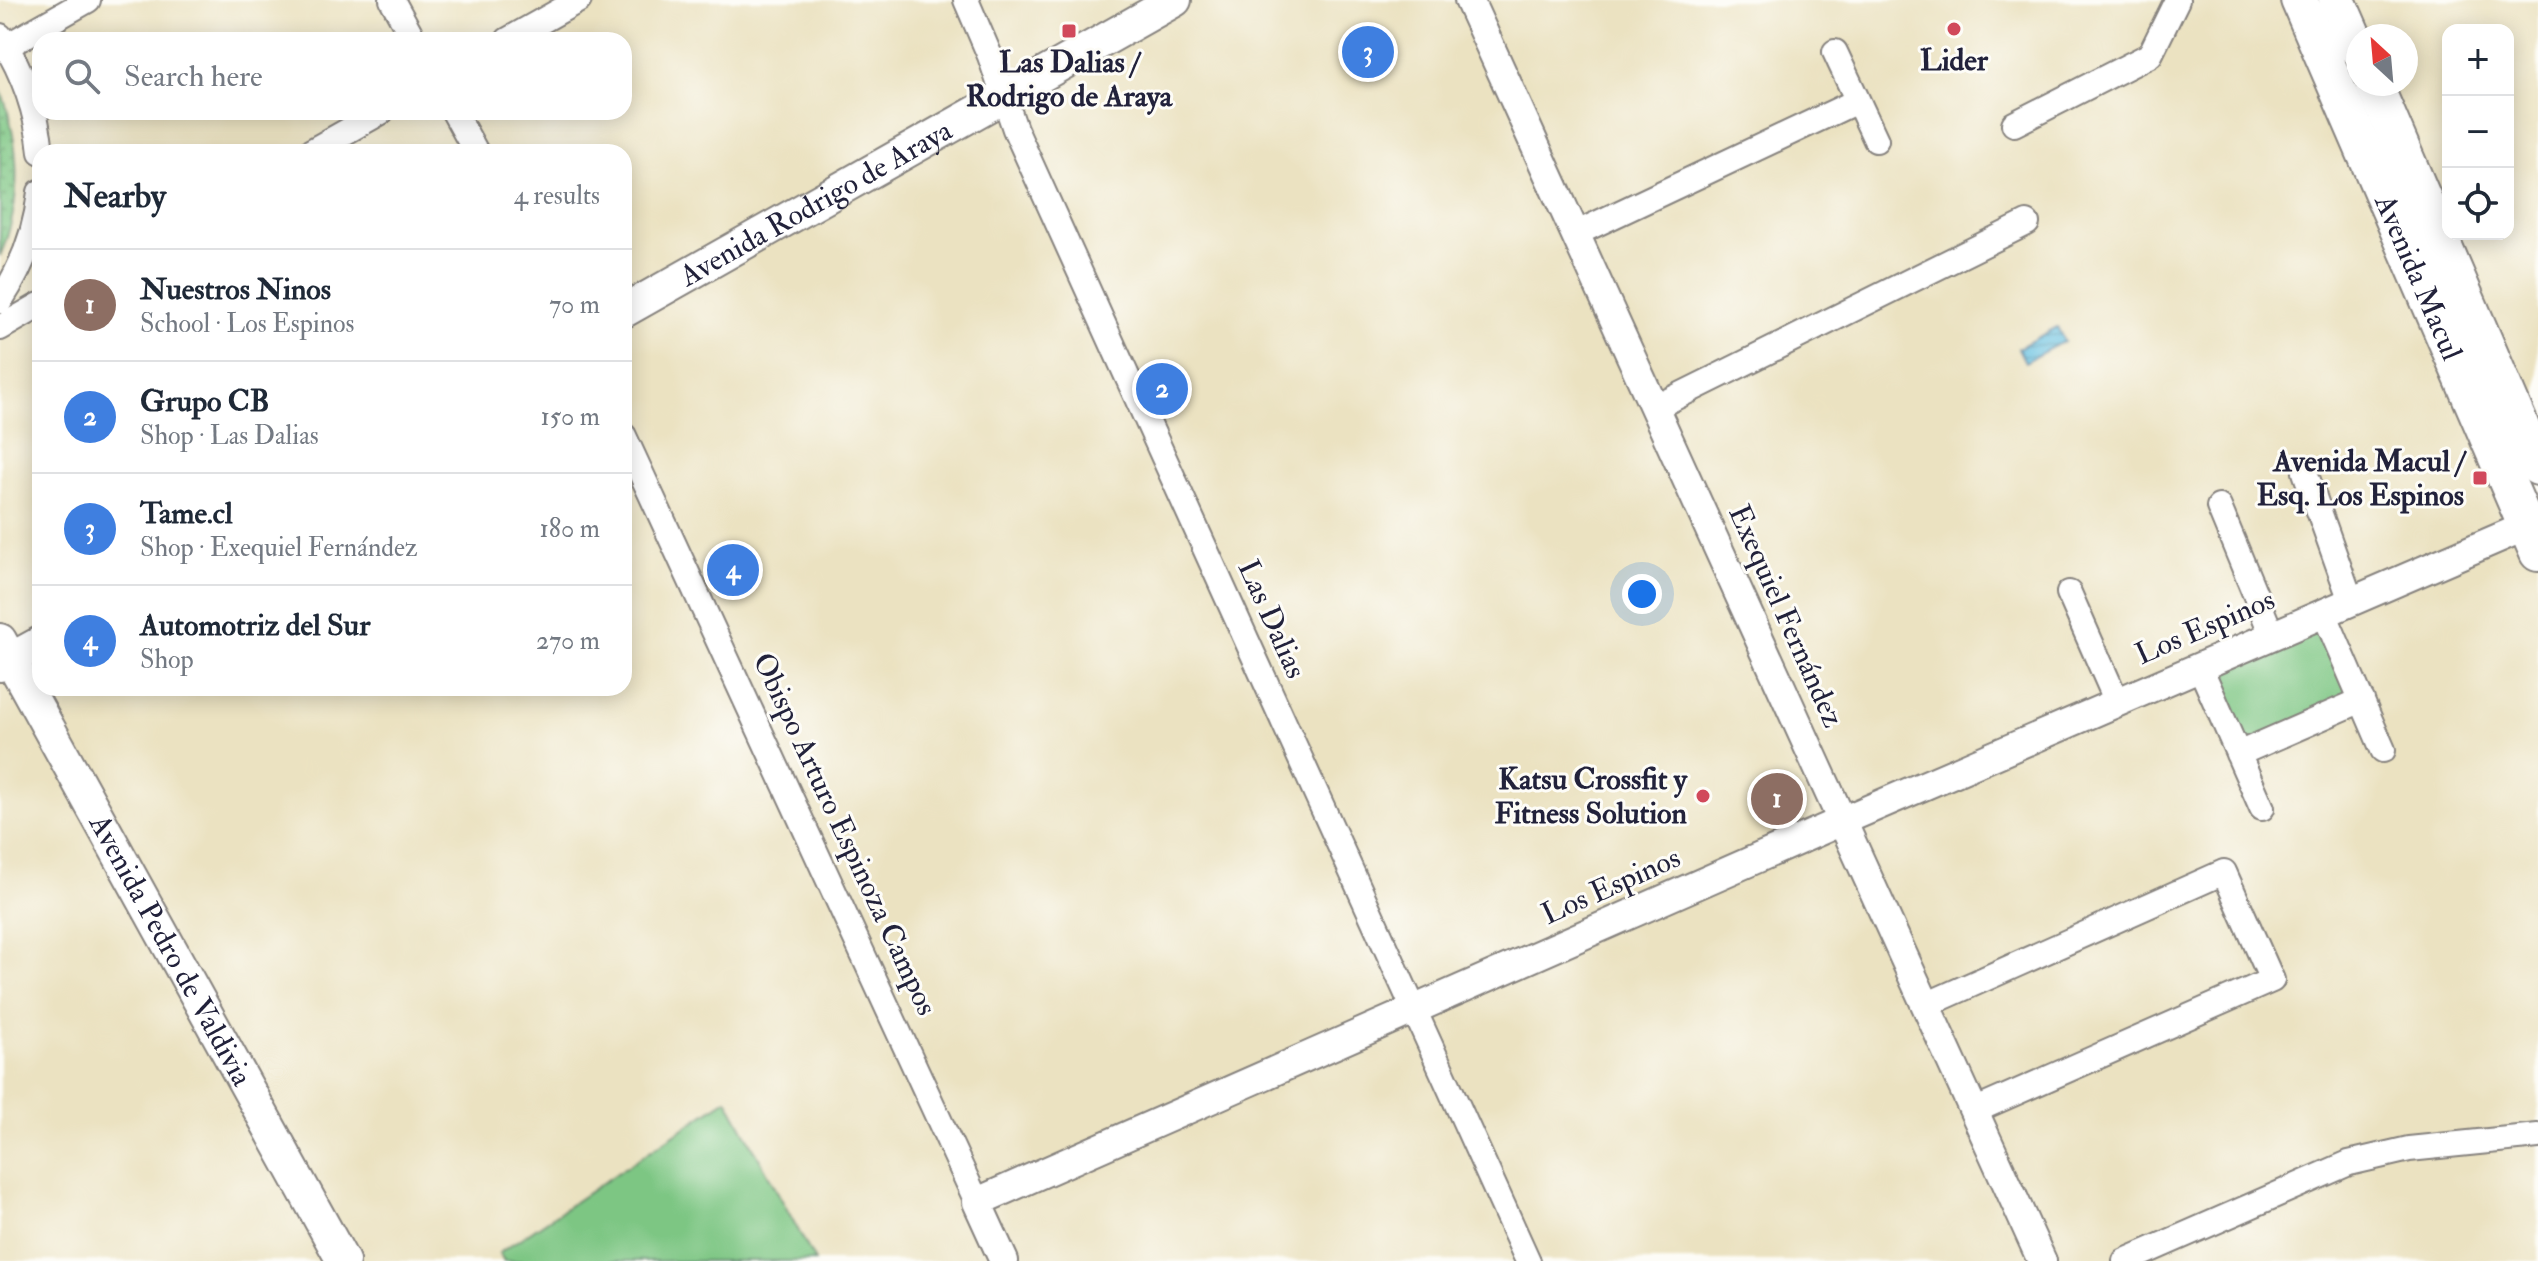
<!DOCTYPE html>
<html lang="en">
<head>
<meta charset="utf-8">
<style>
  :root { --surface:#fff; --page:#f6f6f7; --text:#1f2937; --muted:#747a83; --line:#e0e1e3; --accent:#d1495b }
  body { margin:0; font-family:"IM FELL Double Pica",serif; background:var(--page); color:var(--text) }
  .controls { position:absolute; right:24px; top:24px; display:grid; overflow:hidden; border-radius:16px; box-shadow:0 4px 20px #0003 }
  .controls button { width:72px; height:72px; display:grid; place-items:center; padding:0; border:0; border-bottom:2px solid var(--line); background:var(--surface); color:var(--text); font:40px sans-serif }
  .compass { position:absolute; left:2346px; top:24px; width:72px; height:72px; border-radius:50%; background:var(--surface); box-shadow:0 4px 20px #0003; rotate:334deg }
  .you { position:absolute; left:1642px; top:594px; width:28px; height:28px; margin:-20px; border:6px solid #fff; border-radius:50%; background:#1a73e8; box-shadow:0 0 0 12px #1a73e833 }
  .badge { display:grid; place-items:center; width:52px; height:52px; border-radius:50%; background:var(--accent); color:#fff; font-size:26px; font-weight:700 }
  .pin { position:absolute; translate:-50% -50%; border:4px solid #fff; box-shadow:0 2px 8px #0006 }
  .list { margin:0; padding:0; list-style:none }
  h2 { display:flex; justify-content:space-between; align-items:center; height:104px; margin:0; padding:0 32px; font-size:34px }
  h2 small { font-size:26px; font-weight:400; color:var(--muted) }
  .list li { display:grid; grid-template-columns:52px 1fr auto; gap:24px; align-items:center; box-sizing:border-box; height:112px; padding:0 32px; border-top:2px solid var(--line) }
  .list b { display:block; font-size:30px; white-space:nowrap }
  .list p { margin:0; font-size:26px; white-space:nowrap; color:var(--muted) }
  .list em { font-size:26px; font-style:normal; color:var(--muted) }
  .icon { flex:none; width:44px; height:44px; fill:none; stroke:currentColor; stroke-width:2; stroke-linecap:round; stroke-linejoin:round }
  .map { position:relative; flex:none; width:2538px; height:1261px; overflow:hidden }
  .search { position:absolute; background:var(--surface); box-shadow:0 4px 20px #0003; left:32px; top:32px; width:600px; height:88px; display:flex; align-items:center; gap:20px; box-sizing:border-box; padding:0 28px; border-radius:24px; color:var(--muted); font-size:30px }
  .panel { position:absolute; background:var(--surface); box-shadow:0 4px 20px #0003; left:32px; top:144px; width:600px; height:552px; border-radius:24px }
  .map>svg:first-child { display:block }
</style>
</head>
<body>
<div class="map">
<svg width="2538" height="1261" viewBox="0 0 2538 1261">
  <defs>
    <pattern id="park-dots" width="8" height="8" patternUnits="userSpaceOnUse" patternTransform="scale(2)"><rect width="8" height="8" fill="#7dc683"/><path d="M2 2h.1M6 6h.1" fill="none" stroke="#66a06c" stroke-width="1.8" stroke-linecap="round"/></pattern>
    <pattern id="water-rules" width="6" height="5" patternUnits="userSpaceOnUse" patternTransform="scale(2)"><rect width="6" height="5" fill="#63c0e1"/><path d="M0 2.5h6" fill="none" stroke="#519cb8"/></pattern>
  </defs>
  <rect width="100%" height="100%" fill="#fdfcf7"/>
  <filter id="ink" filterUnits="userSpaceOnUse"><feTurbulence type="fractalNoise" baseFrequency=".0125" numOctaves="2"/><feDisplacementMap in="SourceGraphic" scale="16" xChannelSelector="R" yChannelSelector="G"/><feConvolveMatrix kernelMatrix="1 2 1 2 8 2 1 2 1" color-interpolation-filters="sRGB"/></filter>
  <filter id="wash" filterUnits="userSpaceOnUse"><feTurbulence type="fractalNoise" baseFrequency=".006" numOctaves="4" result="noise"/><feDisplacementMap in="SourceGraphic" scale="32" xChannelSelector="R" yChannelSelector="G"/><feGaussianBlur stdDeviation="1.8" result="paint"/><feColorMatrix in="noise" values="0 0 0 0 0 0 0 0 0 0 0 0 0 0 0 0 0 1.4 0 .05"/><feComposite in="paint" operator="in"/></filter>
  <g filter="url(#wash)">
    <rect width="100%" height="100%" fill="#ebe2c1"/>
    <path fill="#7dc683" stroke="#50745f" stroke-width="2" d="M2324,613L2362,700L2238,754L2200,667Z
      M727,1099L815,1261H504L499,1253Z"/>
    <path fill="url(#park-dots)" stroke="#50745f" stroke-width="2" d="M0,88C21,142 23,203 0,256Z"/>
    <path fill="url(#water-rules)" stroke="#42718e" stroke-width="2" d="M2057,327L2064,341L2025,362L2018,348Z"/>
  </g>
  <g filter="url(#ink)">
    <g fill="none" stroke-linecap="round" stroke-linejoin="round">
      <defs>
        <path id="minor" d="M392,0L414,40
          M966,0L990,56L1015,129L1528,1261
          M0,36C23,72 37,110 41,152
          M508,40L579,0
          M7,46L88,0
          M1835,52L1876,140
          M454,112L476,152
          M2014,124L2150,55L2177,0
          M310,152L381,112
          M1575,234L1857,101
          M0,301C22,268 36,232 40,192
          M0,328L40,305
          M1654,408L2027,223
          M624,436L977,1202
          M2305,472L2351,601
          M2219,507L2272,635
          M2069,593L2117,702
          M2324,613L2383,750
          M2200,667L2262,808
          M2238,754L2362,700
          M1926,1005L2224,872L2272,980L1974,1111
          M2125,1261L2349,1163L2409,1149L2538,1136"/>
        <path id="tertiary" d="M1469,0L2042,1261
          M1004,1261L977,1202L1842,821L2538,521"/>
        <g id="secondary">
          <path id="s1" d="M624,311L1175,0"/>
          <path id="s2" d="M0,640L343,1261"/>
          <path d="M0,665L40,643"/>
        </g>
        <g id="primary">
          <path id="s3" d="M2299,0L2538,553"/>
          <path d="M2337,0L2358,48"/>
          <path d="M2374,84L2538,467"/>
        </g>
      </defs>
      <use href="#minor" stroke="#86827e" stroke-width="28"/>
      <use href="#tertiary" stroke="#86827e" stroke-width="32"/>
      <use href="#secondary" stroke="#86827e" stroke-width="36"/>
      <use href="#primary" stroke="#86827e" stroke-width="40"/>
      <use href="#minor" stroke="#fff" stroke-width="24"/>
      <use href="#tertiary" stroke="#fff" stroke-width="28"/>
      <use href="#secondary" stroke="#fff" stroke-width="32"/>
      <use href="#primary" stroke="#fff" stroke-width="36"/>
    </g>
  </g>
  <g fill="#d1495b" stroke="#fdfcf7" stroke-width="3">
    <circle cx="1954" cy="29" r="8"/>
    <rect x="1061" y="23" width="16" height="16" rx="4"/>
    <rect x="2472" y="470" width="16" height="16" rx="4"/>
    <circle cx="1703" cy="796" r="8"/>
  </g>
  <g text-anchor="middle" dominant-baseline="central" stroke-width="6" stroke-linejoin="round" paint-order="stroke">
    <g font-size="30" font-weight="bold" fill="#22223b" stroke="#fdfcf7">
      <text x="1954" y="60">Lider</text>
      <text x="1069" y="62">Las Dalias /<tspan x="1069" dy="34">Rodrigo de Araya</tspan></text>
      <text x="2464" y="461" text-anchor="end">Avenida Macul /<tspan x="2464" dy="34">Esq. Los Espinos</tspan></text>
      <text x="1687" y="779" text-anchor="end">Katsu Crossfit y<tspan x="1687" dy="34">Fitness Solution</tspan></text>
    </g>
    <g font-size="30" fill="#22223b" stroke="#fdfcf7">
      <text stroke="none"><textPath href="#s1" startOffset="220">Avenida Rodrigo de Araya</textPath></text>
      <text stroke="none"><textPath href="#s3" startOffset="302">Avenida Macul</textPath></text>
      <text transform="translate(1786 616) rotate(66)">Exequiel Fernández</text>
      <text transform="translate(1272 619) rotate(66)">Las Dalias</text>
      <text transform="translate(2205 627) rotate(-23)">Los Espinos</text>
      <text transform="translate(845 834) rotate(65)">Obispo Arturo Espinoza Campos</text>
      <text transform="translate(1611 886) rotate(-24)">Los Espinos</text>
      <text stroke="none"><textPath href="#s2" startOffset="354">Avenida Pedro de Valdivia</textPath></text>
    </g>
  </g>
</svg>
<div class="controls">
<button>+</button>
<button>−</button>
<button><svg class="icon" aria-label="locate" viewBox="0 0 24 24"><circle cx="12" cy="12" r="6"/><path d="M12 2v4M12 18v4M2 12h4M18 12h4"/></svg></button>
</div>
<svg class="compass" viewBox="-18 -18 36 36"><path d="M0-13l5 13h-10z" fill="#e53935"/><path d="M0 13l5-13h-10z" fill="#747a83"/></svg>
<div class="you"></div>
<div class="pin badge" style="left:1777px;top:799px;background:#8d6e63">1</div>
<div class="pin badge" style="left:1162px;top:389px;background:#3f7fe0">2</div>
<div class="pin badge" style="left:1368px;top:52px;background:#3f7fe0">3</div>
<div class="pin badge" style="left:733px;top:570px;background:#3f7fe0">4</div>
<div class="search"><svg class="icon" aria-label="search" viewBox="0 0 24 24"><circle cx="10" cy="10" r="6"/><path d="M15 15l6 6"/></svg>Search here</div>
<section class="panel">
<h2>Nearby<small>4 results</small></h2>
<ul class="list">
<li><span class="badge" style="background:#8d6e63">1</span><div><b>Nuestros Ninos</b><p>School · Los Espinos</p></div><em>70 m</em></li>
<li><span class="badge" style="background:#3f7fe0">2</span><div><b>Grupo CB</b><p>Shop · Las Dalias</p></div><em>150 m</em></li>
<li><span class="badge" style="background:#3f7fe0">3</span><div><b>Tame.cl</b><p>Shop · Exequiel Fernández</p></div><em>180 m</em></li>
<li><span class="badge" style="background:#3f7fe0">4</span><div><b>Automotriz del Sur</b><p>Shop</p></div><em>270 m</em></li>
</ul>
</section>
</div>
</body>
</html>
